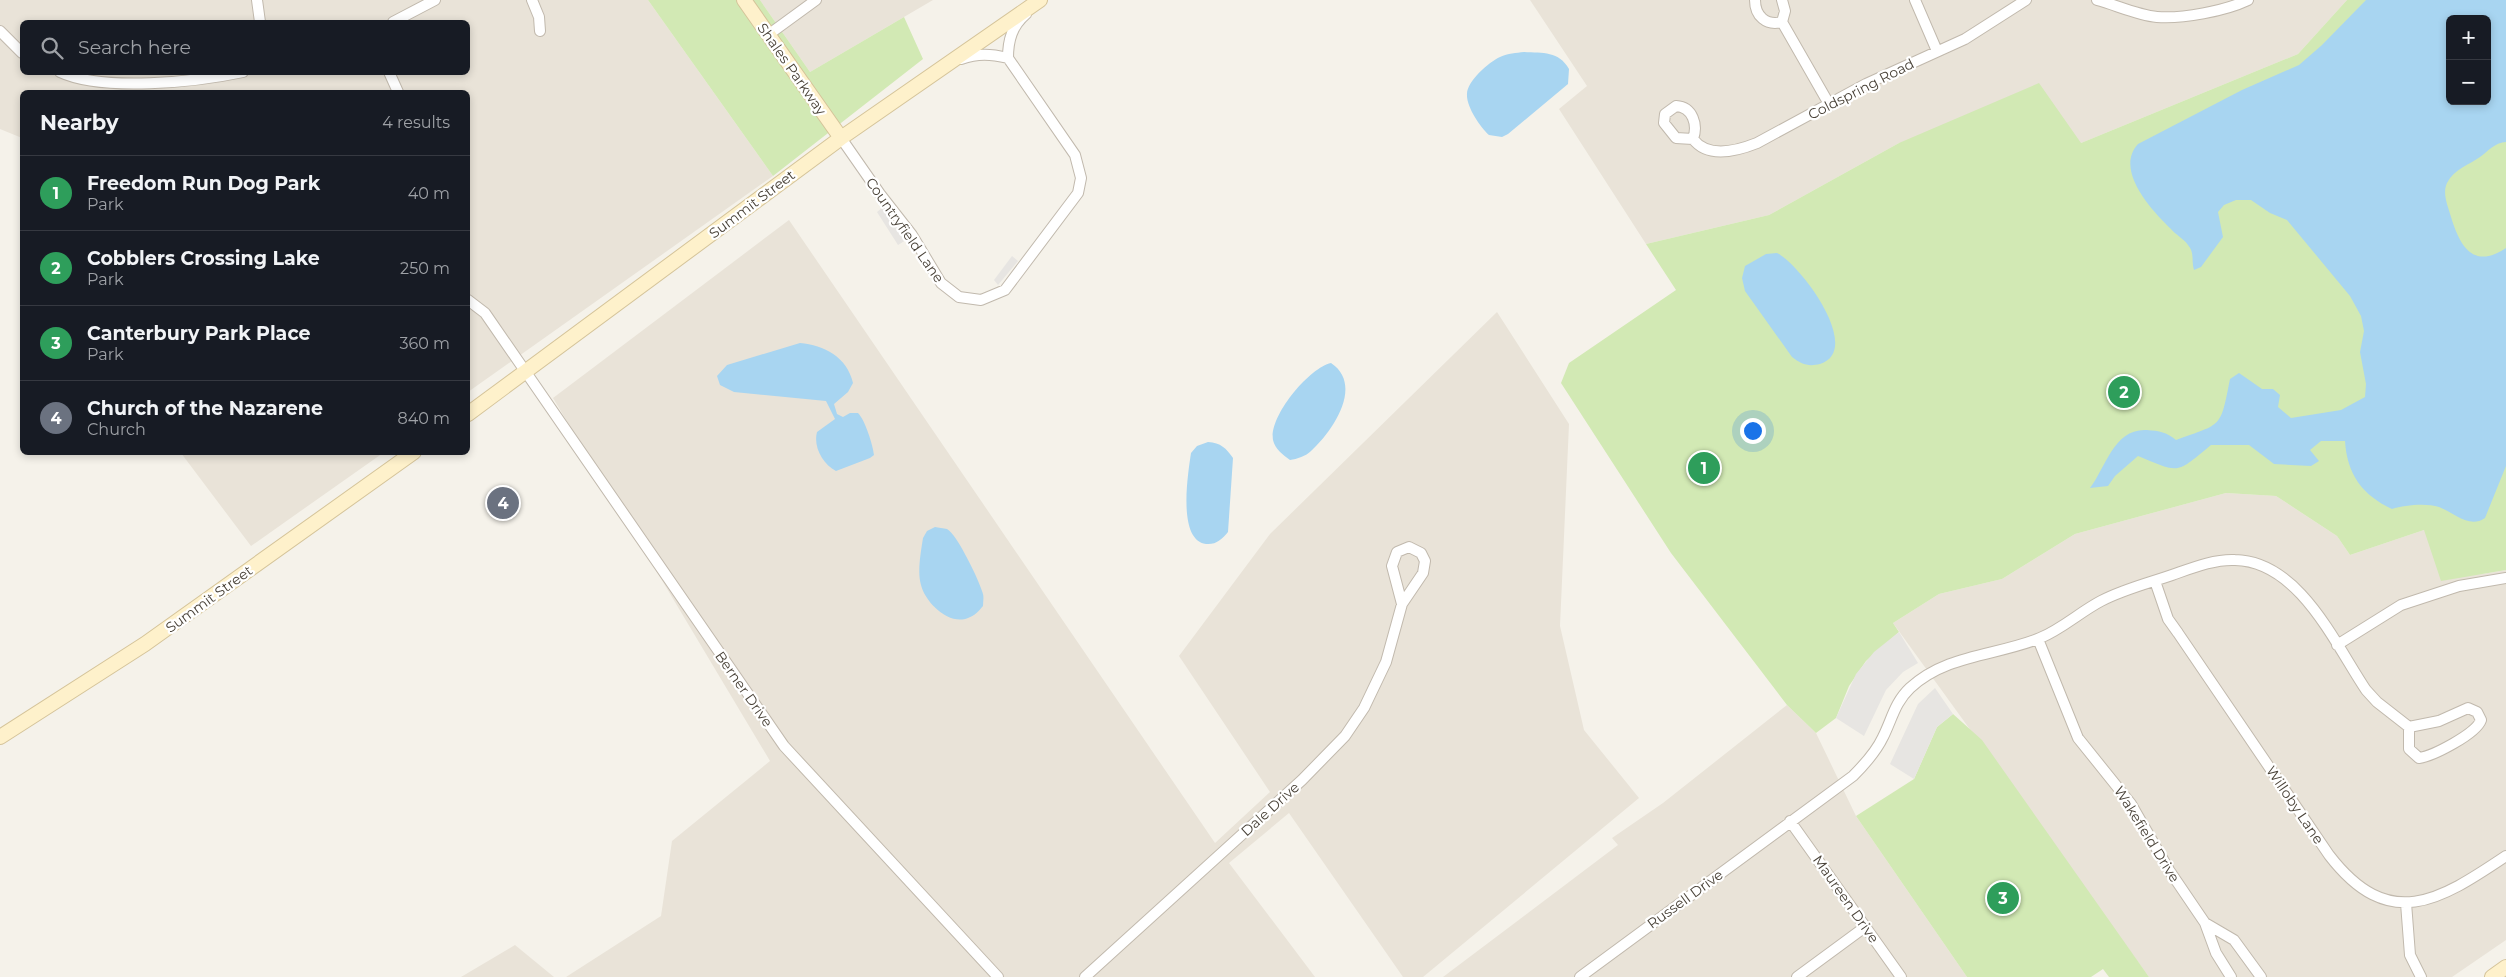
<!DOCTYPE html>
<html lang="en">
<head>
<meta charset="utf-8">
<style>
  :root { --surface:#171b24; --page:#20242c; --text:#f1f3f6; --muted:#9ea1a6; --line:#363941; --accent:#f9381d }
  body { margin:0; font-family:Montserrat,sans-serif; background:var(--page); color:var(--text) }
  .controls { position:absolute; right:15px; top:15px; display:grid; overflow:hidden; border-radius:8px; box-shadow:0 2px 8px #0003 }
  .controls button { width:45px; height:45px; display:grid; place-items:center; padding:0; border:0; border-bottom:1px solid var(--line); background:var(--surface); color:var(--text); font:25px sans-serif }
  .you { position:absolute; left:1752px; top:430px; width:18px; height:18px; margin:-12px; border:4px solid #fff; border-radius:50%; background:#1a73e8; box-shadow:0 0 0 8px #1a73e833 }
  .badge { display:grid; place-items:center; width:32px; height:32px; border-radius:50%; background:var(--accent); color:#fff; font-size:16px; font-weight:700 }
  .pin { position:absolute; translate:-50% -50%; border:2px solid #fff; box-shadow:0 1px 5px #0006 }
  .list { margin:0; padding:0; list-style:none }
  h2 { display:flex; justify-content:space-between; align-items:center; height:65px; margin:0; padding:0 20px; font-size:21px }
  h2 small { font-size:16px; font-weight:400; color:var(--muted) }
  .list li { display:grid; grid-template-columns:32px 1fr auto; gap:15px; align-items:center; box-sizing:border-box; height:75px; padding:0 20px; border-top:1px solid var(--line) }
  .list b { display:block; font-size:19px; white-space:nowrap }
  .list p { margin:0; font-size:16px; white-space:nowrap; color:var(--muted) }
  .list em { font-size:16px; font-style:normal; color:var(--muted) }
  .icon { flex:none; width:28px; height:28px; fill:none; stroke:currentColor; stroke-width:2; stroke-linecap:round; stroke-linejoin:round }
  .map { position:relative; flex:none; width:2506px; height:977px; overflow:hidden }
  .search { position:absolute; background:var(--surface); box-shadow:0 2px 8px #0003; left:20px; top:20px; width:450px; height:55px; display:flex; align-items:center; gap:12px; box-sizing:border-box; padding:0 18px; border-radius:8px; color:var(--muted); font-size:19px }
  .panel { position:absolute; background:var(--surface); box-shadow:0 2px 8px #0003; left:20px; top:90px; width:450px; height:365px; border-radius:8px }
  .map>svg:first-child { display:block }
</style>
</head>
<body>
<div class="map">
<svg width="2506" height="977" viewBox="0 0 2506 977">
  <rect width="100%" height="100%" fill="#f5f2ea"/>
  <path fill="#e9e3d8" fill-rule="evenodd" d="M0,0H648L773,176L468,392V92H22V138L0,129ZM22,22H468V72H22Z
    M760,0H933L810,72Z
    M1530,0H2347L2298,54L2081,143H1899L1769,215L1646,244L1559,109L1587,86Z
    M789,220L1215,843L1270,792L1179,656L1270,534L1497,312L1569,424L1560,626L1584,730L1639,798L1423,977H1403L1289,813L1229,863L1315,977H566L661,916L672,841L770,761L553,398Z
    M181,453H383L251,546Z
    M2226,493L2276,496L2337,536L2350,555L2424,530L2482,574L2506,570V940L2452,977H2149L1893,623L1939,594L2002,579L2075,534Z
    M1787,705L1816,733L1856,816L1967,977H1443L1618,845L1612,838L1663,803Z
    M515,945L554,977H461Z"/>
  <path fill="#d2e9b4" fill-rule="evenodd" d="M648,0H760L810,72L904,17L923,59L773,176Z
    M2347,0H2506V570L2441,581L2424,530L2350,555L2337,536L2276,496L2226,493L2075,534L2002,579L1939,594L1893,623L1899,632L1866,661L1849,686L1836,718L1816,733L1787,705L1671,553L1561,383L1569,363L1676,290L1646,244L1769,215L1899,143L2039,83L2081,143L2298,54ZM2450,19H2487V101H2450Z
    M1953,714L1982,740L2149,977H2109L2103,969L2091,977H1967L1856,816L1914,779L1937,727Z"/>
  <path fill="#e7e5e2" d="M883,207L906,240L898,245L877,212Z
    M1012,256L1018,261L998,285L994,280Z
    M1899,632L1918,663L1903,672L1886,690L1864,736L1836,718L1856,674L1874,652Z
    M1935,688L1953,714L1937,727L1914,779L1890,764L1918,704Z"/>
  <path fill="#a8d5f1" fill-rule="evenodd" d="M2366,0H2506V142C2496,142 2488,151 2480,157C2469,165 2454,169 2447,183C2442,194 2448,206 2451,217C2460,246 2473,270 2506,248V466L2485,518C2469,529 2455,513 2439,507C2426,503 2405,505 2392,509C2362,495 2347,474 2345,441H2321L2310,450L2319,461L2311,466L2274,464L2249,445H2211C2175,475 2180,473 2138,456L2115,476L2108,486L2090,488C2106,467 2114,428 2147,430C2160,431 2166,432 2176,440C2223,423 2220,429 2230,379L2239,373L2262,389H2273L2280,395L2278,407L2291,418L2341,410L2365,397L2366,384L2360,352L2364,331L2361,316L2350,296L2287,220L2270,213L2251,200H2236L2224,205L2218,212L2223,237L2201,267L2194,270C2191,261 2195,253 2188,245C2184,239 2176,235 2171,229C2152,211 2114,170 2138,144L2242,90L2299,65L2322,45ZM2450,19H2487V101H2450Z
    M1524,52C1543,53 1559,51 1569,69L1568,84L1508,134L1502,137L1489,135C1480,127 1466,106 1467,94C1467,81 1489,62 1500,57C1508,53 1516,53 1524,52Z
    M1777,253C1801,265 1864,350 1820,364C1808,367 1801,364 1792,357L1745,291L1742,278L1745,266L1766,254Z
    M800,343C824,345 847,357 853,383L848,392L834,404L837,414L843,417L850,413H858C865,420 873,445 874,455L870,458L836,471C823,464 813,447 817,432L835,419L826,401L734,392L720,385L717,376L727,365Z
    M1331,363C1364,385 1333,431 1311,451C1306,456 1297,459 1290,460C1283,455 1275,449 1273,440C1269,416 1309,368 1331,363Z
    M1208,442C1221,443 1226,448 1233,458L1228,532C1222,539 1216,545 1206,544C1177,540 1188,474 1191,453L1197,446Z
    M935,527C938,528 944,528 947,529C957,534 980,582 983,594C984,598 983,602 983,606C979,611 974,616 968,618C949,626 925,602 921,585C917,572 921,551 923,538L927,531Z"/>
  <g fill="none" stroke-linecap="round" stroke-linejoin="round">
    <defs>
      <path id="street" d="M257,0L260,22
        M532,0L539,17L540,31
        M1755,0C1755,16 1766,26 1782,22
        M1782,0L1785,11L1782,22L1829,104
        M1915,0L1937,51
        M2097,0C2116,5 2137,15 2157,17C2182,19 2225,11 2248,0
        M393,22L435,0
        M0,31L22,53
        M768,35L816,0
        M961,59C978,53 991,54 1008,58C1008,40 1012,26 1026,14
        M60,72C103,92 196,82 243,72
        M389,72L398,92
        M1676,106C1693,107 1698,125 1693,139L1676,138L1664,123L1665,114Z
        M841,138L880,194L912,235L941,283L959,297L981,300L1005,290L1078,193L1081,178L1075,155L1008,58
        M1693,139C1708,159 1737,151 1757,143L1866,84L1965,39L2026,0
        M468,300L485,313L784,746L998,977
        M2155,581L2168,619L2178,633L2329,855C2389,933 2439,901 2506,856
        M2038,639L2078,738L2131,804L2169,870L2205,923L2216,953L2231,977
        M2337,645L2401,605L2459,586L2506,578
        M1790,821L1901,977
        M2406,903L2410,955L2421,977
        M2205,923L2234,940L2261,977
        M1085,977L1302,780L1345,736L1364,708L1386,662L1402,604L1423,573L1425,561L1421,553L1409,547L1397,552L1392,566L1402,604
        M1580,977L1853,776C1865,764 1876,752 1883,737C1892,719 1895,702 1910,688C1947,654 1996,656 2040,638C2062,629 2080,612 2101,601C2124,589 2149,583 2172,575C2192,568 2214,559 2235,560C2299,561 2335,644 2366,690L2377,702L2409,727L2439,721L2468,708L2477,712L2481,720C2476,734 2433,756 2419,758L2409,749V727
        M1797,977L1865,927"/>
      <path id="secondary" d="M744,0L841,138
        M468,414L841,138L1040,0
        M0,737L145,644L414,452
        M2492,977L2506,967"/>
    </defs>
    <use href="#street" stroke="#c1b9ad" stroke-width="12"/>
    <use href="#secondary" stroke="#d5c49a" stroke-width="16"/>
    <use href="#street" stroke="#fff" stroke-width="10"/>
    <use href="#secondary" stroke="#fef1cb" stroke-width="14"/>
  </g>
  <g text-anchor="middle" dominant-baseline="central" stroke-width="4.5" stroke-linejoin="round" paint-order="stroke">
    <g font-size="14" fill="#494238" stroke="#fff">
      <text transform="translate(792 69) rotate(55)">Shales Parkway</text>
      <text transform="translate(1861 89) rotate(-27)">Coldspring Road</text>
      <text transform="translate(752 204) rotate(-37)">Summit Street</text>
      <text transform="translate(905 230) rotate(55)">Countryfield Lane</text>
      <text transform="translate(209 599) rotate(-36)">Summit Street</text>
      <text transform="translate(744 689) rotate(55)">Berner Drive</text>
      <text transform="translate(2295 805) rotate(56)">Willoby Lane</text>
      <text transform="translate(1270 809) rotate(-42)">Dale Drive</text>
      <text transform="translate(2147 834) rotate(58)">Wakefield Drive</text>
      <text transform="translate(1685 899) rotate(-36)">Russell Drive</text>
      <text transform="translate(1846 899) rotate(55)">Maureen Drive</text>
    </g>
  </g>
</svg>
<div class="controls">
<button>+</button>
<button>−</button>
</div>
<div class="you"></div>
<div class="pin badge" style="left:1704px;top:468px;background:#2e9e5b">1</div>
<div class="pin badge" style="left:2124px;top:392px;background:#2e9e5b">2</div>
<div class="pin badge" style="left:2003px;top:898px;background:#2e9e5b">3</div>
<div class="pin badge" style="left:503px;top:503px;background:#6b7280">4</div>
<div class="search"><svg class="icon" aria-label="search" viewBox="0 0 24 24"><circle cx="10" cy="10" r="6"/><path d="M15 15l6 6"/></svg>Search here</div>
<section class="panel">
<h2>Nearby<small>4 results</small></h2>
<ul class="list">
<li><span class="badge" style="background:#2e9e5b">1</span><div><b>Freedom Run Dog Park</b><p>Park</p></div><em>40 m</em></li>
<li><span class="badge" style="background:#2e9e5b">2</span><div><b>Cobblers Crossing Lake</b><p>Park</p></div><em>250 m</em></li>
<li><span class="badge" style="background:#2e9e5b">3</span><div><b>Canterbury Park Place</b><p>Park</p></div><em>360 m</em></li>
<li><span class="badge" style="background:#6b7280">4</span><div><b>Church of the Nazarene</b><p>Church</p></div><em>840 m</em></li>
</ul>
</section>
</div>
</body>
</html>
